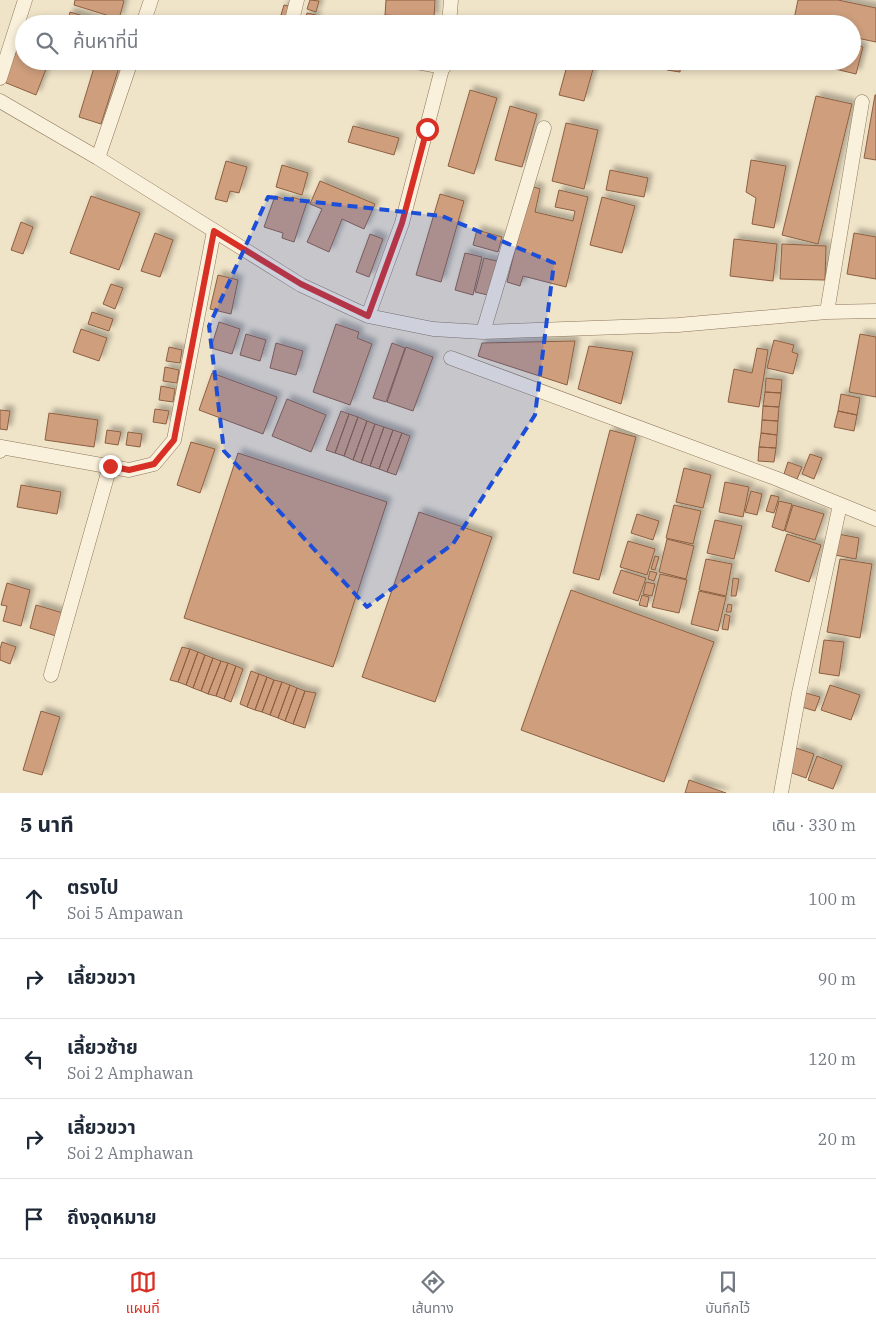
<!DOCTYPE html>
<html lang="th">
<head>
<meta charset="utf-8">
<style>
  :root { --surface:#fff; --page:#f2f2f3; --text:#1f2937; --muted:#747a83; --line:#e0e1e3; --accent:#d93025 }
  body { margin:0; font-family:"IBM Plex Serif","Noto Sans Thai",serif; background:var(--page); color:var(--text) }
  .stop { position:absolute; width:15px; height:15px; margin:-11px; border:4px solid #d93025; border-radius:50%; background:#fff }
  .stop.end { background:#d93025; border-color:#fff; box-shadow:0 1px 5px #0008 }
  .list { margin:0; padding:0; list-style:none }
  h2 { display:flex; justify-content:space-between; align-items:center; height:65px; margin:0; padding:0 20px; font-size:21px }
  h2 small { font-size:16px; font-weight:400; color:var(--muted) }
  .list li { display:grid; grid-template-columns:32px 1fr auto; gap:15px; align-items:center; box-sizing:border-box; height:80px; padding:0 20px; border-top:1px solid var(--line) }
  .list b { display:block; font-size:19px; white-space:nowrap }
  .list p { margin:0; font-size:16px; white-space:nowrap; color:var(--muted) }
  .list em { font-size:16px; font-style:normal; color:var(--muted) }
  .icon { flex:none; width:28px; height:28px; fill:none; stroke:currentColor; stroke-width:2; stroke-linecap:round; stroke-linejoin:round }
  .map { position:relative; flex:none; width:876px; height:793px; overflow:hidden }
  .search { position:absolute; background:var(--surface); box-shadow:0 2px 8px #0003; left:15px; right:15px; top:15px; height:55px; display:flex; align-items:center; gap:12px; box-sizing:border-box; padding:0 18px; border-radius:28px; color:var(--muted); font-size:19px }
  .sheet { height:465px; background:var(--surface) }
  nav { display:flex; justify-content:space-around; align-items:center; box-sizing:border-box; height:70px; border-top:1px solid var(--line); background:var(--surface); font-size:14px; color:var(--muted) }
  nav a { display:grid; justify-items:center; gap:2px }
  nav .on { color:var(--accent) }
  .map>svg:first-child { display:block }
</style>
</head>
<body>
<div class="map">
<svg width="876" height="793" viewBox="0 0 876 793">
  <defs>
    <filter id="shadow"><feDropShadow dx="4.5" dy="-4.5" stdDeviation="2.5" flood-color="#0004"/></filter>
  </defs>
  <rect width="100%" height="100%" fill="#f0e4c8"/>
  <path fill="#cf9f7d" stroke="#8d5f41" filter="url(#shadow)" d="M75,0H122L124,1L119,19L74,5Z
    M310,0L319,1L316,12L307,9Z
    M386,0H435L434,18L385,15Z
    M798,0H838L876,8V42L852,37V24H793Z
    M284,5L293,7L290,18L281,15Z
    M70,12L110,24H67Z
    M307,13L316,15L314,24L304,23Z
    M280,18L289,21L288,24H279Z
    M382,20L420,24H381Z
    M24,32V61H49L36,95L4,82Z
    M852,44L863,47L856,74L831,68L833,61H852Z
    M96,61H121L101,124L79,117Z
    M572,61L595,62L584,101L559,95L567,66L570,67Z
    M668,61H681L680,72L667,70Z
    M824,61H832L830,68L822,66Z
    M470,90L497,98L474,174L448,166Z
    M875,95H876V160L864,158Z
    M816,96L852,104L818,244L782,235Z
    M510,106L537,114L522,167L495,160Z
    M566,123L598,130L584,189L552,181Z
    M353,126L399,138L394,155L348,142Z
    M751,160L786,166L774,228L752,224L756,198L746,192Z
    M226,161L247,167L239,193L230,191L227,202L215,199Z
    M282,165L308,173L302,195L276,187Z
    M610,170L648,178L644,197L606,190Z
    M320,181L375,204L364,229L342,219L329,252L307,242L322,209L310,204Z
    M531,186L540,189L535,212L573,221L575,211L555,207L559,190L588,197L566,287L523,276L520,286L507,282Z
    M440,194L464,201L441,282L416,275Z
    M91,196L140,213L119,270L70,253Z
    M275,196L290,201L292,197L307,202L294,242L282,238L283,233L264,227Z
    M602,197L635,206L622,253L590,245Z
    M21,222L33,227L23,254L11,250Z
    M477,230L502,237L498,252L473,245Z
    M155,233L173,240L160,277L141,271Z
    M854,233L876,237V279L847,274Z
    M370,234L383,239L369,277L356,272Z
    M734,239L777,244L773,281L730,276Z
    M782,244L826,246L825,280L780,279Z
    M465,253L482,257L473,295L455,290Z
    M484,258L501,262L492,296L475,292Z
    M218,275L238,280L231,314L210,309Z
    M111,284L123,288L115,309L103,304Z
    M92,312L113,319L109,331L88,324Z
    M219,322L240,329L232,354L211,348Z
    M336,324L359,332L357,338L372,344L350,405L313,392Z
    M81,329L107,338L99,361L73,352Z
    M246,334L266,340L260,361L240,355Z
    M860,334L876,337V397L849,392Z
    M774,340L794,345L792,352L798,354L793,374L767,368Z
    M575,341L567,385L478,356L482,343Z
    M276,343L303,351L296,375L270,368Z
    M392,343L405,348L386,402L373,398Z
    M589,346L633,352L621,404L578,389Z
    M169,347L182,350L180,363L166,361Z
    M406,347L433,357L413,411L387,402Z
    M757,348L768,350L759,407L728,402L734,369L752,373Z
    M165,367L179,370L177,383L163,381Z
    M212,373L277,397L263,434L199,410Z
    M766,378L782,380L781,393L765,392Z
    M161,386L175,389L173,402L159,400Z
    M765,392L781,393L779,407L763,406Z
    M841,394L860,398L857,415L838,411Z
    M287,399L326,415L311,452L272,436Z
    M763,406L779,407L778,421L762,420Z
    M155,409L169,411L166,424L153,422Z
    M0,410L10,411L7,430L0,429Z
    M341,411L349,414L335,453L326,450Z
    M838,411L857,415L854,431L834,427Z
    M49,413L98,420L94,447L45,440Z
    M349,414L358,417L344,456L335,453Z
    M358,417L367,421L353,460L344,456Z
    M762,420L778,421L777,435L761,433Z
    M367,421L375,424L361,463L353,460Z
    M375,424L384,427L370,466L361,463Z
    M384,427L393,430L379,469L370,466Z
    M107,430L121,432L118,445L105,443Z
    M393,430L402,433L387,472L379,469Z
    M610,430L636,437L599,580L573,573Z
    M128,432L142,434L140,447L126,445Z
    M402,433L410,436L396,475L387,472Z
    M761,433L777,435L776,448L759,447Z
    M191,442L215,449L200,493L177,485Z
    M759,447L776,448L774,462L758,461Z
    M238,453L387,502L333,667L184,618Z
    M810,454L822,458L814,479L802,474Z
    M788,462L802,467L797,479L784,474Z
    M684,468L711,475L703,508L676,502Z
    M725,482L749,487L743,517L719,512Z
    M21,485L61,492L57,514L17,507Z
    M751,491L762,494L757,515L745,512Z
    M771,495L779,497L774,513L766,511Z
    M779,501L792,504L784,531L772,527Z
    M674,505L701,511L693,544L666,538Z
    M793,505L824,514L815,540L785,531Z
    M419,512L492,537L435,702L362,677Z
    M637,514L659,521L653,540L631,533Z
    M715,520L742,526L734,559L707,553Z
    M787,534L821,545L809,582L775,571Z
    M838,534L859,538L856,559L835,555Z
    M667,539L694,546L686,579L659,572Z
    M628,541L655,549L647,575L620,567Z
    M655,556L659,557L655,570L651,569Z
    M706,559L732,564L726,596L699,590Z
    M840,559L872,564L860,638L827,632Z
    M621,570L646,578L638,601L613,593Z
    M650,571L657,573L654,581L648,579Z
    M660,574L687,580L679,613L652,607Z
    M733,578L739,579L736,596H731Z
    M646,582L655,584L652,596L643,594Z
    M7,583L30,590L21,626L3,621L7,606L1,605Z
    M571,590L714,642L664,782L521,730Z
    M699,591L726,597L718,631L691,624Z
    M642,595L649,597L647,607L639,605Z
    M728,604L732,605L731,612H726Z
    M36,605L63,613L56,636L30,628Z
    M725,614L730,616L728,630L722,629Z
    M824,640L844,642L839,676L819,673Z
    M2,642L16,647L10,664L0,660V649Z
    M182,647L190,649L178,682L170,680Z
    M190,649L198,652L186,685L178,682Z
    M198,652L205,655L193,688L186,685Z
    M205,655L213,658L201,691L193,688Z
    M213,658L221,661L208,694L201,691Z
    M221,661L228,663L216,696L208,694Z
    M228,663L236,666L224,699L216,696Z
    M236,666L243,669L231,702L224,699Z
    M251,671L259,674L247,707L240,704Z
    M259,674L267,677L255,710L247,707Z
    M267,677L274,680L262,712L255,710Z
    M274,680L282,682L270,715L262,712Z
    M282,682L290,685L278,718L270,715Z
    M290,685L297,688L285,721L278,718Z
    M830,685L860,695L851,720L821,710Z
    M297,688L305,691L293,724L285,721Z
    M305,691L316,693L305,728L293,724Z
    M806,693L820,697L815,711L802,707Z
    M41,711L60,717L42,775L23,770Z
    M796,748L814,754L806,778L789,772Z
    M817,756L842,766L833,789L808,780Z
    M689,780L726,793H685Z"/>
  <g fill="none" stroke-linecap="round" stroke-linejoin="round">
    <defs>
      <path id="minor" d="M143,24L151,0
        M291,24L297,0
        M449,24L451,0
        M411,61L444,67
        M0,78L25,0
        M0,101L98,158L301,285L368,316L433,329L483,332L678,325L827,312L876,311
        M98,158L131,61
        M827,312L862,102
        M368,316L402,223L444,61
        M483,332L544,128
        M451,358L775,478L876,519
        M0,451L1,447L129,470L154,464L174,440L214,231
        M51,675L110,466
        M781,793L799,693L840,505"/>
    </defs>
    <use href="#minor" stroke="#8d765c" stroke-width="15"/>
    <use href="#minor" stroke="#faf1dc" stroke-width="14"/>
  </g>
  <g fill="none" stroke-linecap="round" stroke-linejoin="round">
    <path stroke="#d93025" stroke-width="6" d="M110,466L129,470L154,464L174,440L214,231L301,284L368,316L402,223L427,129"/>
  </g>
  <path fill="#1d4ed8" fill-opacity="0.2" stroke="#1d4ed8" stroke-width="4" stroke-dasharray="10 6" stroke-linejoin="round" d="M268,197L442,216L554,263L535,415L453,544L367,607L224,451L209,326Z"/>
</svg>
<div class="stop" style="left:427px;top:129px"></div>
<div class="stop end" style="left:110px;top:466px"></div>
<div class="search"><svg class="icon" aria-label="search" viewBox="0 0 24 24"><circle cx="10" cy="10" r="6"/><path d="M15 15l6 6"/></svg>ค้นหาที่นี่</div>
</div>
<section class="sheet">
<h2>5 นาที<small>เดิน · 330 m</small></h2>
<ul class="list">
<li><svg class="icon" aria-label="ahead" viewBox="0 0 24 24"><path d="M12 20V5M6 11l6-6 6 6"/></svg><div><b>ตรงไป</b><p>Soi 5 Ampawan</p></div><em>100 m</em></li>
<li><svg class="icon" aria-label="right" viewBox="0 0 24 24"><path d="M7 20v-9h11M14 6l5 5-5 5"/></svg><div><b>เลี้ยวขวา</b></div><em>90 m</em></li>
<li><svg class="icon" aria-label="left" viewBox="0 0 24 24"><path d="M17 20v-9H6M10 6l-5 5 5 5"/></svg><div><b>เลี้ยวซ้าย</b><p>Soi 2 Amphawan</p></div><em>120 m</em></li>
<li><svg class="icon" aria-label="right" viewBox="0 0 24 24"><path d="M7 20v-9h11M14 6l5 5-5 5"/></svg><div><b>เลี้ยวขวา</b><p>Soi 2 Amphawan</p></div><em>20 m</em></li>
<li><svg class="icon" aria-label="arrive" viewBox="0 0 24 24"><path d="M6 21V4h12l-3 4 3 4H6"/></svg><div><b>ถึงจุดหมาย</b></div></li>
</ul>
</section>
<nav>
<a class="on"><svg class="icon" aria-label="map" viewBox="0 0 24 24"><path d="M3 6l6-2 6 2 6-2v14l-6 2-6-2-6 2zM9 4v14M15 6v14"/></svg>แผนที่</a>
<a><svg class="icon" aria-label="directions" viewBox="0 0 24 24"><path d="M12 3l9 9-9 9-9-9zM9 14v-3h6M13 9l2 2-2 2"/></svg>เส้นทาง</a>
<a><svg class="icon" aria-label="saved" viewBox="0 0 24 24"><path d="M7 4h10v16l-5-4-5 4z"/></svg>บันทึกไว้</a>
</nav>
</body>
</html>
